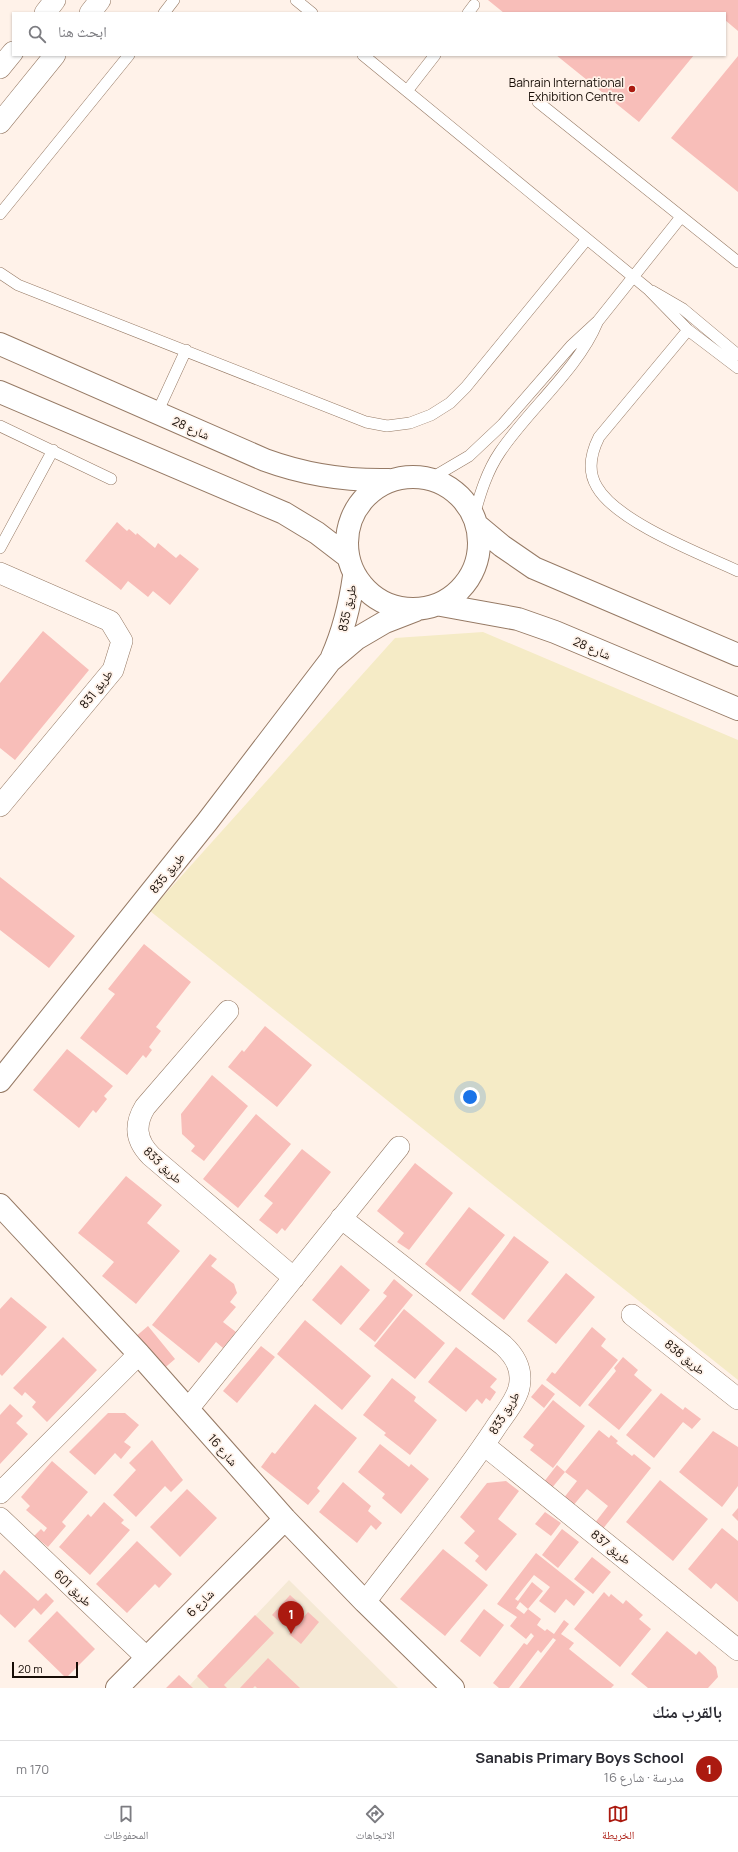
<!DOCTYPE html>
<html lang="ar">
<head>
<meta charset="utf-8">
<style>
  :root { --surface:#fff; --page:#f7f7f7; --text:#2b2b33; --muted:#7c7c81; --line:#e1e1e2; --accent:#ab1a10 }
  body { margin:0; font-family:Manrope,"Noto Naskh Arabic",sans-serif; background:var(--page); color:var(--text); direction:rtl }
  .scale { position:absolute; left:12px; bottom:10px; width:66px; box-sizing:border-box; padding-left:4px; border:2px solid #170d06; border-top:0; font-size:11px; line-height:14px; white-space:nowrap; color:#170d06; -webkit-text-stroke:3px #fff2e9; paint-order:stroke }
  .you { position:absolute; left:470px; top:1097px; width:14px; height:14px; margin:-10px; border:3px solid #fff; border-radius:50%; background:#1a73e8; box-shadow:0 0 0 6px #1a73e833 }
  .badge { display:grid; place-items:center; width:26px; height:26px; border-radius:50%; background:var(--accent); color:#fff; font-size:13px; font-weight:700 }
  .pin { position:absolute; translate:-50% -33px; filter:drop-shadow(0 1px 2px #0008) }
  .pin::after { content:''; position:absolute; top:21px; width:14px; height:12px; background:inherit; clip-path:polygon(0 0,100% 0,50% 100%) }
  .list { margin:0; padding:0; list-style:none }
  h2 { display:flex; justify-content:space-between; align-items:center; height:52px; margin:0; padding:0 16px; font-size:17px }
  h2 small { font-size:13px; font-weight:400; color:var(--muted) }
  .list li { display:grid; grid-template-columns:26px 1fr auto; gap:12px; align-items:center; box-sizing:border-box; height:56px; padding:0 16px; border-top:1px solid var(--line) }
  .list b { display:block; font-size:15px; white-space:nowrap }
  .list p { margin:0; font-size:13px; white-space:nowrap; color:var(--muted) }
  .list em { font-size:13px; font-style:normal; color:var(--muted) }
  .icon { flex:none; width:22px; height:22px; fill:none; stroke:currentColor; stroke-width:2; stroke-linecap:round; stroke-linejoin:round }
  .map { position:relative; flex:none; width:738px; height:1688px; overflow:hidden; direction:ltr }
  .search { position:absolute; background:var(--surface); box-shadow:0 1px 3px #0004; left:12px; right:12px; top:12px; height:44px; display:flex; align-items:center; gap:10px; box-sizing:border-box; padding:0 14px; border-radius:0px; color:var(--muted); font-size:15px }
  .sheet { height:108px; background:var(--surface) }
  nav { display:flex; justify-content:space-around; align-items:center; box-sizing:border-box; height:56px; border-top:1px solid var(--line); background:var(--surface); font-size:11px; color:var(--muted) }
  nav a { display:grid; justify-items:center; gap:2px }
  nav .on { color:var(--accent) }
  .map>svg:first-child { display:block }
</style>
</head>
<body>
<div class="map">
<svg width="738" height="1688" viewBox="0 0 738 1688">
  <rect width="100%" height="100%" fill="#fff2e9"/>
  <path fill="#f5e9d5" d="M289,1580L398,1688H187Z"/>
  <path fill="#f5ebc6" d="M483,632L738,740V1380L150,911L395,638Z"/>
  <path fill="#f8beb9" fill-rule="evenodd" d="M488,0H738V31L725,20V13H504Z
    M556,55H694L639,122Z
    M738,56V192L671,138Z
    M117,522L127,531L129,529L136,535L137,533L155,548L158,543L176,558L180,554L199,569L170,605L153,591L148,597L128,581L121,590L85,561Z
    M43,631L89,670L15,760L0,748V683Z
    M0,877L75,936L49,968L0,930Z
    M144,944L191,982L156,1027L161,1031L149,1047L152,1050L146,1058L143,1055L127,1075L80,1038L115,994L108,989Z
    M265,1026L312,1065L277,1107L228,1067L242,1050L244,1052Z
    M67,1049L113,1086L104,1096L107,1099L96,1113L93,1110L79,1128L33,1090Z
    M212,1075L248,1106L204,1161L191,1151L195,1146L182,1134L181,1114Z
    M256,1114L291,1144L238,1208L203,1179Z
    M302,1149L331,1172L285,1231L282,1228L277,1234L259,1220L273,1203L264,1196Z
    M415,1163L453,1193L409,1250L397,1242L404,1233L377,1211Z
    M126,1176L162,1205L147,1223L180,1251L136,1304L102,1276L114,1262L78,1233Z
    M469,1207L505,1235L460,1292L425,1264Z
    M514,1236L549,1262L504,1320L471,1294Z
    M210,1254L217,1259L211,1266L234,1284L237,1293L230,1302L236,1307L223,1322L236,1332L223,1348L216,1342L199,1363L152,1325Z
    M341,1265L370,1290L341,1325L312,1300Z
    M566,1273L595,1297L556,1344L527,1321Z
    M394,1279L413,1295L375,1342L359,1329L387,1296L383,1293Z
    M11,1297L47,1327L2,1376L0,1374V1309Z
    M404,1309L445,1343L415,1379L374,1346Z
    M305,1320L371,1376L342,1410L277,1354Z
    M148,1326L175,1359L161,1371L134,1338Z
    M592,1327L606,1339L601,1346L618,1360L580,1407L546,1380L552,1372L555,1374Z
    M63,1337L97,1370L47,1422L32,1407L36,1402L25,1392L22,1396L13,1388Z
    M261,1346L275,1357L237,1403L223,1391Z
    M456,1347L497,1379L490,1387L496,1392L490,1401L486,1398L482,1404L477,1399L466,1412L428,1382Z
    M623,1357L638,1370L634,1375L652,1390L619,1430L588,1405L616,1371L614,1368Z
    M392,1378L416,1397L414,1401L437,1420L410,1455L384,1435L386,1433L363,1415Z
    M542,1384L555,1394L544,1408L531,1397Z
    M661,1393L683,1410L685,1407L701,1419L692,1429L683,1422L654,1458L626,1435Z
    M553,1400L585,1426L553,1468L530,1450L534,1445L523,1437Z
    M10,1404L23,1416L16,1423L28,1434L0,1464V1415Z
    M315,1404L357,1438L317,1488L320,1491L308,1505L261,1467L272,1452L275,1454Z
    M108,1413H125L139,1425L124,1442L131,1447L121,1459L115,1453L95,1475L69,1452Z
    M599,1430L609,1438L611,1435L618,1441L616,1443L632,1456L634,1454L651,1468L602,1530L594,1524L608,1506L587,1489L572,1507L563,1499L577,1481L565,1472Z
    M713,1431L738,1447V1486L722,1507L679,1472Z
    M152,1440L183,1480L171,1492L165,1486L136,1517L113,1495L136,1470L129,1463Z
    M380,1444L409,1467L411,1464L429,1479L401,1514L382,1498L385,1494L358,1472Z
    M52,1461L88,1492L62,1522L66,1526L48,1547L34,1536L41,1529L44,1532L47,1528L26,1510L30,1506L21,1497Z
    M557,1465L565,1472L551,1489L543,1483Z
    M660,1480L708,1519L673,1561L626,1522Z
    M506,1481L519,1491L498,1519L517,1534L486,1571L475,1561L479,1556L464,1543L475,1531L460,1517L487,1483Z
    M343,1482L371,1506L368,1511L382,1523L376,1530L371,1525L357,1543L319,1512Z
    M187,1489L217,1518L180,1557L150,1527Z
    M104,1502L124,1520L121,1523L130,1530L90,1575L59,1547L88,1514L91,1517Z
    M738,1508V1521L732,1515Z
    M545,1512L561,1523L551,1536L535,1524Z
    M722,1528L738,1541V1602L716,1583L711,1589L688,1569Z
    M562,1529L579,1542L558,1568L542,1555Z
    M137,1541L172,1574L159,1588L155,1584L127,1613L96,1584Z
    M443,1549L488,1585L445,1636L400,1599Z
    M536,1553L585,1592L574,1606L566,1599L555,1613L539,1601L550,1587L534,1575L515,1599L518,1601L532,1582L543,1591L528,1609L541,1619L537,1625L545,1631L547,1629L554,1634L564,1620L569,1624L561,1634L574,1643L569,1649L614,1685L611,1688H519L556,1640L553,1638L541,1653L538,1650L509,1688H499L493,1683L524,1643L527,1645L534,1636L531,1633L526,1639L510,1626L517,1617L497,1604ZM520,1602L528,1609L524,1614L516,1608Z
    M592,1557L611,1572L593,1594L574,1579Z
    M4,1570L38,1601L46,1593L54,1601L41,1615L34,1608L15,1628L0,1614V1575Z
    M604,1592L609,1597L611,1594L623,1604L626,1600L643,1615L639,1619L651,1629L620,1667L574,1629Z
    M290,1595L301,1605L283,1625L272,1615Z
    M484,1609L504,1625L480,1657L460,1641Z
    M57,1611L95,1649L66,1678L28,1641Z
    M308,1612L319,1622L301,1644L289,1634Z
    M255,1615L274,1633L224,1685L227,1688H209L197,1676Z
    M667,1631L696,1655L699,1651L716,1667L718,1677L708,1688H648L631,1674Z
    M268,1658L300,1688H257L255,1686L253,1688H240Z
    M179,1675L193,1688H166Z"/>
  <g fill="none" stroke-linecap="round" stroke-linejoin="round">
    <defs>
      <path id="lane" d="M296,0L312,13
        M164,13L174,0
        M468,13L474,5
        M363,55L648,289L688,330L738,368
        M407,91L435,55
        M538,102L738,262
        M0,214L129,55
        M0,273L18,285L366,422L387,426L410,423L431,415L450,403L466,387L587,239
        M652,291L683,309L738,355
        M688,330L599,437C591,453 587,471 597,487C617,522 701,554 738,571
        M157,413L186,350
        M0,426L111,479
        M430,479L469,456L503,424L571,346L598,321L681,217
        M474,516C480,494 487,471 500,452C528,410 578,369 597,323
        M0,548L53,450"/>
      <path id="street" d="M45,13L55,0
        M90,13L100,0
        M0,68L13,52
        M0,123L55,55
        M0,573L110,621L122,641L113,670L0,806
        M228,1011L145,1107C134,1125 136,1141 151,1156L294,1278
        M341,1218L503,1345C516,1357 523,1370 519,1388C515,1403 502,1417 494,1430C455,1489 408,1545 365,1602
        M632,1315L738,1399
        M188,1409L399,1147
        M484,1445L738,1650
        M0,1493L139,1354
        M0,1518L146,1657"/>
      <path id="secondary" d="M0,344L265,460C306,475 345,481 389,480
        M0,392L284,513L317,533L347,556
        M347 543a66 66 0 1 1 132 0a66 66 0 1 1-132 0Z
        M478,526L502,546L534,568L738,655
        M441,605L518,619L555,632L738,709
        M332,657C344,630 350,604 354,576
        M0,1081L207,822L330,661L356,639L385,622L416,610
        M0,1205L139,1354L285,1519L365,1602L453,1688
        M117,1688L285,1519"/>
    </defs>
    <use href="#lane" stroke="#967a65" stroke-width="12"/>
    <use href="#street" stroke="#967a65" stroke-width="22"/>
    <use href="#secondary" stroke="#967a65" stroke-width="24"/>
    <use href="#lane" stroke="#fff" stroke-width="11"/>
    <use href="#street" stroke="#fff" stroke-width="21"/>
    <use href="#secondary" stroke="#fff" stroke-width="22"/>
  </g>
  <circle fill="#ab1a10" stroke="#fff2e9" stroke-width="1.5" cx="632" cy="89" r="4"/>
  <g text-anchor="middle" dominant-baseline="central" stroke-width="3.5" stroke-linejoin="round" paint-order="stroke">
    <g font-size="12" fill="#170d06" stroke="#fff2e9" text-anchor="end">
      <text x="624" y="82">Bahrain International<tspan x="624" dy="14">Exhibition Centre</tspan></text>
    </g>
    <g font-size="12" fill="#170d06" stroke="#fff2e9">
      <text transform="translate(191 428) rotate(24)">شارع 28</text>
      <text transform="translate(347 608) rotate(-78)">طريق 835</text>
      <text transform="translate(592 648) rotate(23)">شارع 28</text>
      <text transform="translate(96 689) rotate(-52)">طريق 831</text>
      <text transform="translate(167 873) rotate(-51)">طريق 835</text>
      <text transform="translate(163 1165) rotate(43)">طريق 833</text>
      <text transform="translate(685 1357) rotate(39)">طريق 838</text>
      <text transform="translate(504 1413) rotate(-59)">طريق 833</text>
      <text transform="translate(223 1450) rotate(49)">شارع 16</text>
      <text transform="translate(611 1547) rotate(39)">طريق 837</text>
      <text transform="translate(73 1588) rotate(44)">طريق 601</text>
      <text transform="translate(200 1603) rotate(-45)">شارع 6</text>
    </g>
  </g>
</svg>
<div class="scale">20 m</div>
<div class="you"></div>
<div class="pin badge" style="left:291px;top:1634px">1</div>
<div class="search"><svg class="icon" aria-label="search" viewBox="0 0 24 24"><circle cx="10" cy="10" r="6"/><path d="M15 15l6 6"/></svg>ابحث هنا</div>
</div>
<section class="sheet">
<h2>بالقرب منك<small></small></h2>
<ul class="list">
<li><span class="badge">1</span><div><b>Sanabis Primary Boys School</b><p>مدرسة · شارع 16</p></div><em>170 m</em></li>
</ul>
</section>
<nav>
<a class="on"><svg class="icon" aria-label="map" viewBox="0 0 24 24"><path d="M3 6l6-2 6 2 6-2v14l-6 2-6-2-6 2zM9 4v14M15 6v14"/></svg>الخريطة</a>
<a><svg class="icon" aria-label="directions" viewBox="0 0 24 24"><path d="M12 3l9 9-9 9-9-9zM9 14v-3h6M13 9l2 2-2 2"/></svg>الاتجاهات</a>
<a><svg class="icon" aria-label="saved" viewBox="0 0 24 24"><path d="M7 4h10v16l-5-4-5 4z"/></svg>المحفوظات</a>
</nav>
</body>
</html>
